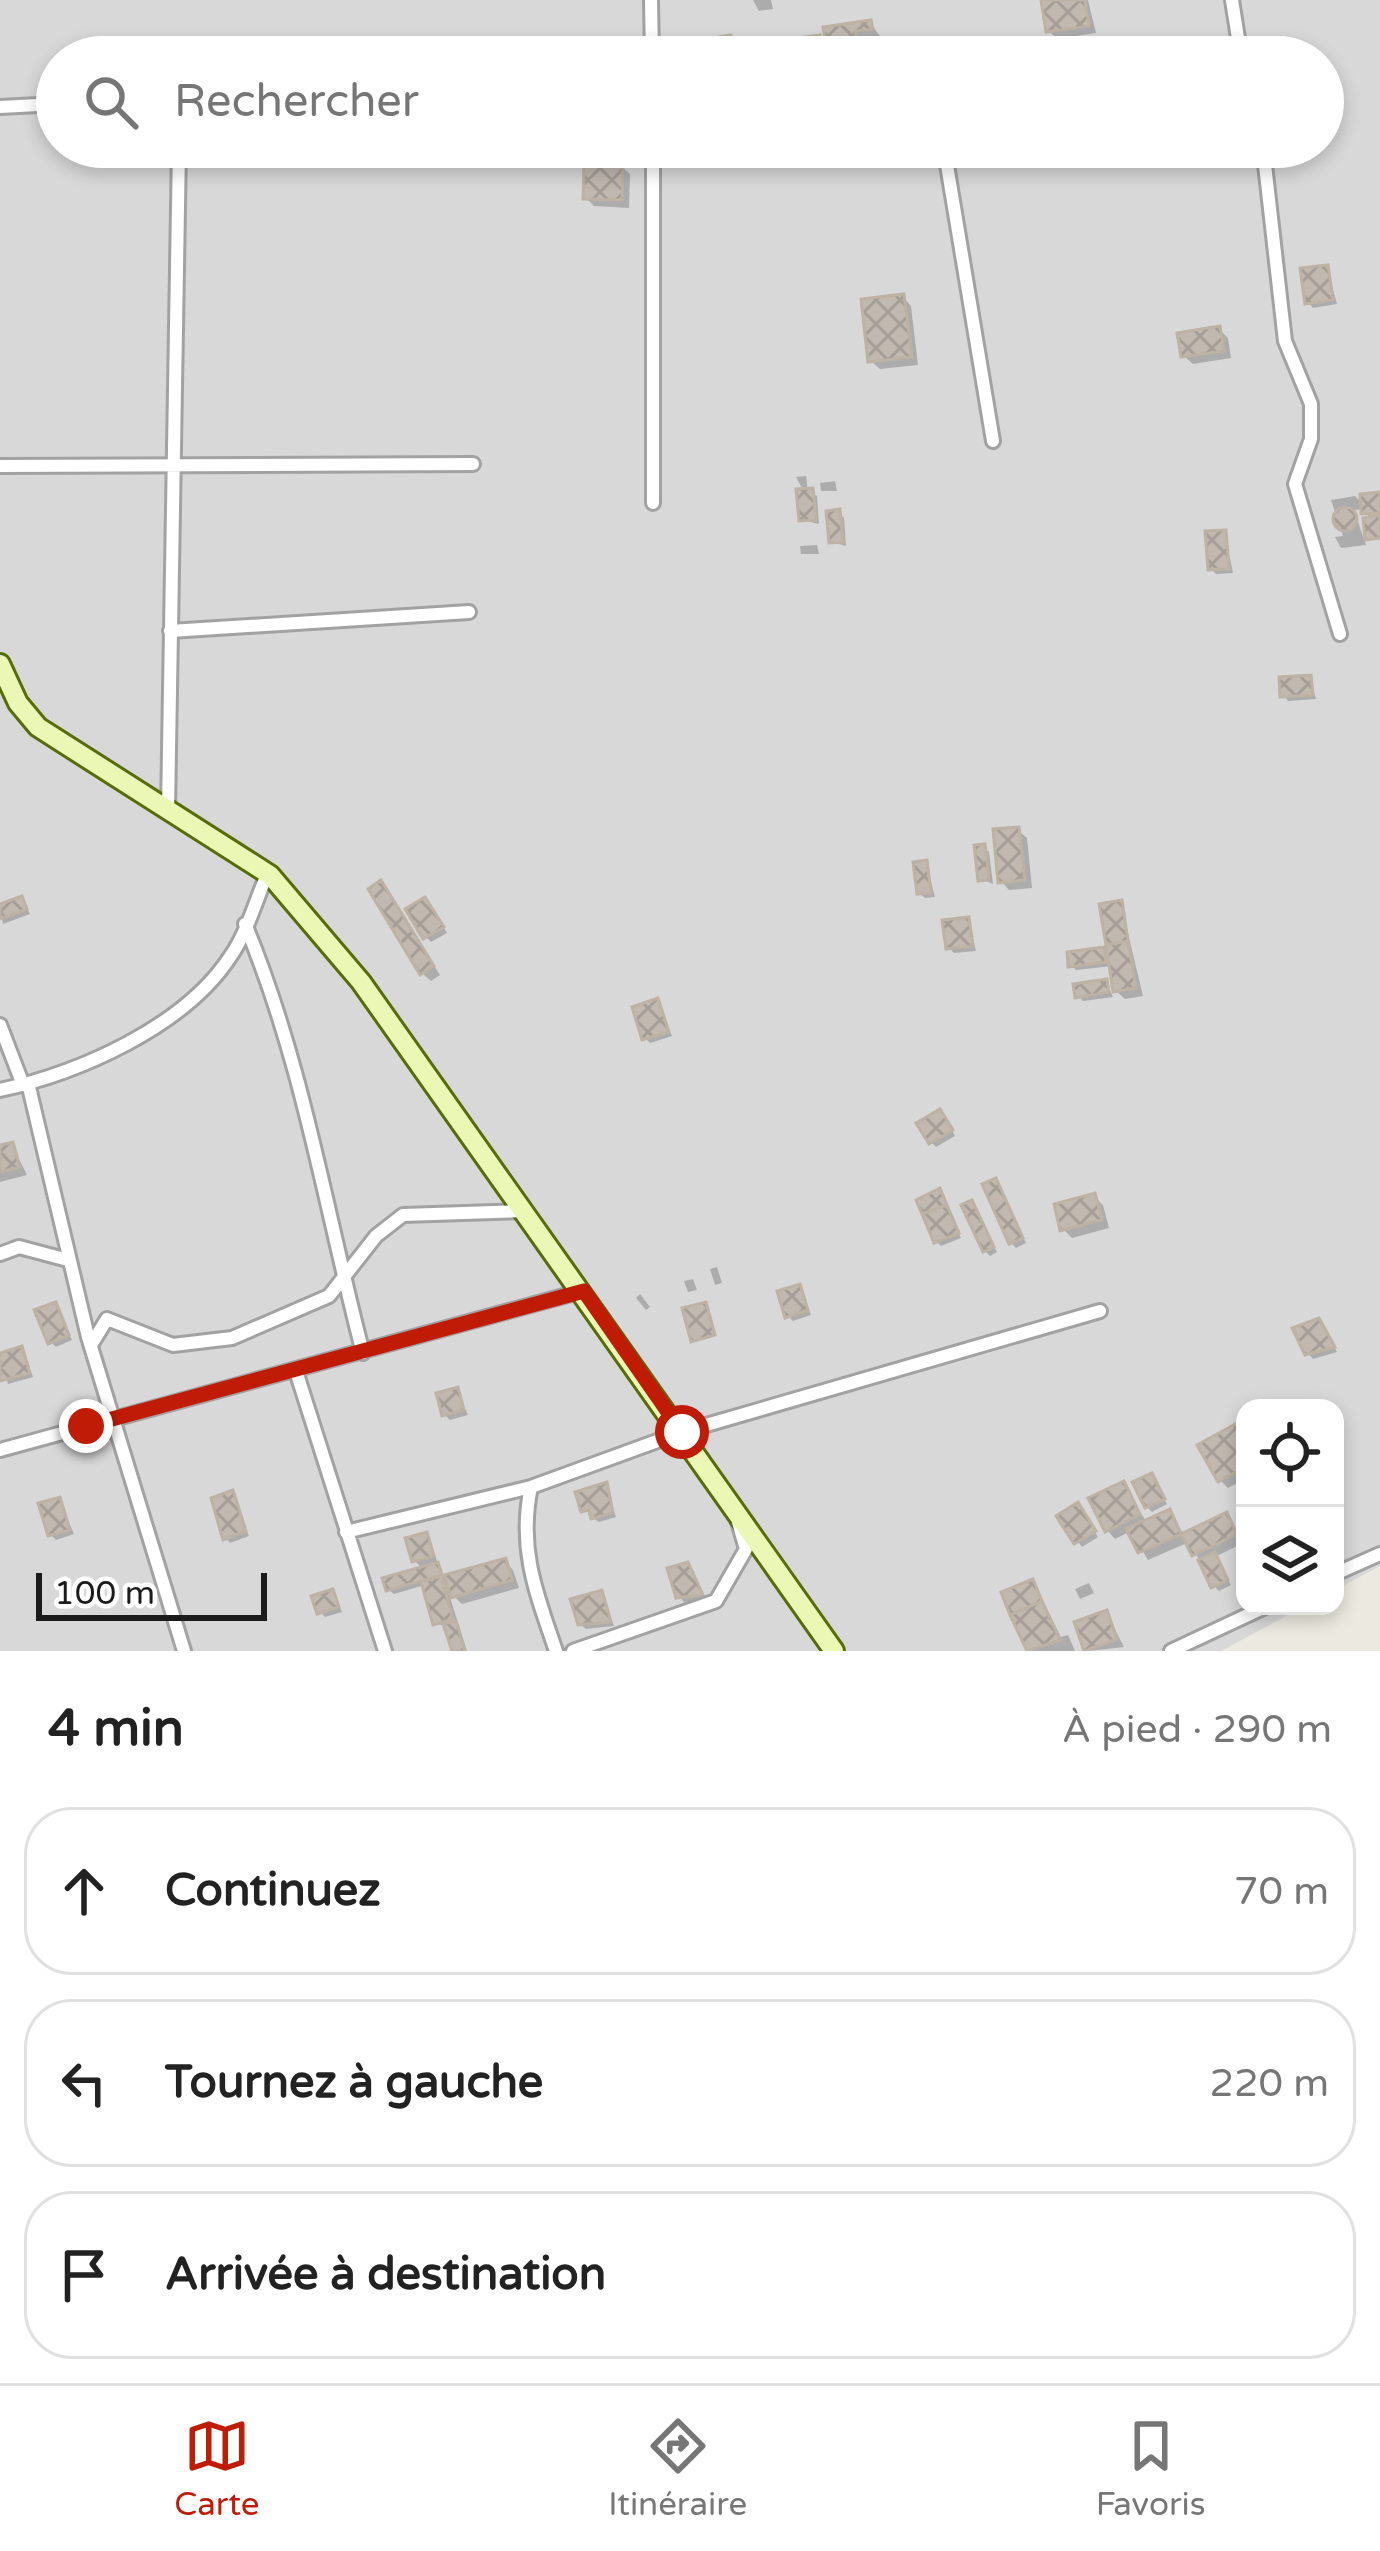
<!DOCTYPE html>
<html lang="fr">
<head>
<meta charset="utf-8">
<style>
  :root { --surface:#fff; --page:#f6f6f6; --text:#222; --muted:#767676; --line:#e0e0e0; --accent:#c01c05 }
  body { margin:0; font-family:"Varela Round",sans-serif; background:var(--page); color:var(--text) }
  .controls { position:absolute; right:36px; bottom:36px; display:grid; overflow:hidden; border-radius:24px; box-shadow:0 6px 18px #0003 }
  .controls button { width:108px; height:108px; display:grid; place-items:center; padding:0; border:0; border-bottom:3px solid var(--line); background:var(--surface); color:var(--text); font:60px sans-serif }
  .scale { position:absolute; left:36px; bottom:30px; width:231px; box-sizing:border-box; padding-left:12px; border:6px solid #1b1b1b; border-top:0; font-size:33px; line-height:42px; white-space:nowrap; color:#1b1b1b; -webkit-text-stroke:9px #fff; paint-order:stroke }
  .stop { position:absolute; width:36px; height:36px; margin:-27px; border:9px solid #c01c05; border-radius:50%; background:#fff }
  .stop.end { background:#c01c05; border-color:#fff; box-shadow:0 3px 12px #0008 }
  .list { margin:0; padding:0; list-style:none }
  h2 { display:flex; justify-content:space-between; align-items:center; height:156px; margin:0; padding:0 48px; font-size:51px }
  h2 small { font-size:39px; font-weight:400; color:var(--muted) }
  .list li { display:grid; grid-template-columns:78px 1fr auto; gap:36px; align-items:center; box-sizing:border-box; height:168px; margin:0 24px 24px; padding:0 24px; border:3px solid var(--line); border-radius:48px }
  .list b { display:block; font-size:45px; white-space:nowrap }
  .list em { font-size:39px; font-style:normal; color:var(--muted) }
  .icon { flex:none; width:66px; height:66px; fill:none; stroke:currentColor; stroke-width:2; stroke-linecap:round; stroke-linejoin:round }
  .map { position:relative; flex:none; width:1380px; height:1651px; overflow:hidden }
  .search { position:absolute; background:var(--surface); box-shadow:0 6px 18px #0003; left:36px; right:36px; top:36px; height:132px; display:flex; align-items:center; gap:30px; box-sizing:border-box; padding:0 42px; border-radius:66px; color:var(--muted); font-size:45px }
  .sheet { height:732px; background:var(--surface) }
  nav { display:flex; justify-content:space-around; align-items:center; box-sizing:border-box; height:168px; border-top:3px solid var(--line); background:var(--surface); font-size:33px; color:var(--muted) }
  nav a { display:grid; justify-items:center; gap:6px }
  nav .on { color:var(--accent) }
  .map>svg:first-child { display:block }
</style>
</head>
<body>
<div class="map">
<svg width="1380" height="1651" viewBox="0 0 1380 1651">
  <defs>
    <pattern id="building-cross-hatch" width="8" height="8" patternUnits="userSpaceOnUse" patternTransform="scale(3)"><rect width="8" height="8" fill="#c1b9b0"/><path d="M0 0l8 8M0 8l8-8" fill="none" stroke="#a59e97"/></pattern>
  </defs>
  <rect width="100%" height="100%" fill="#eceae0"/>
  <path fill="#d9d8d8" fill-rule="evenodd" d="M0,0H1380V1566L1335,1590V1408H1245V1606H1305L1221,1651H0ZM57,57H1323V147H57Z"/>
  <path fill="#0003" d="M753,0H771L773,9L759,11Z
    M1050,0H1088L1096,33L1057,39L1049,31Z
    M870,23L880,36L869,38L875,57H804L819,38L830,48L827,29Z
    M730,38L741,57H705Z
    M670,48H674L679,57H670Z
    M1323,67L1336,112L1323,114Z
    M565,147H574L575,167L565,162Z
    M590,147H619V154H596Z
    M621,166L630,174L629,208L594,206L586,198Z
    M1327,268L1337,304L1313,308L1308,302Z
    M903,297L911,306L918,365L880,369L871,361Z
    M1219,329L1228,338L1231,358L1193,364L1184,356Z
    M806,476L808,491L817,496L819,524L802,520L804,492L796,477Z
    M835,481L837,491H821L820,483Z
    M1380,495V535L1364,509L1354,510L1366,545L1341,548L1335,537L1343,536L1331,500L1355,496L1364,505Z
    M839,513L844,518L846,546L832,542Z
    M1225,533L1233,573L1216,574L1211,569Z
    M817,545L819,554H801L800,546Z
    M1310,678L1316,699L1288,701L1283,695Z
    M1018,830L1027,838L1032,888L1009,890L1001,881Z
    M984,847L989,852L993,884L981,879Z
    M926,863L935,897L925,898L919,893Z
    M381,884L440,975L431,981L422,973Z
    M22,899L30,914L3,924L0,907Z
    M1121,904L1143,996L1125,999L1116,991L1112,966L1076,970L1071,965L1103,950L1111,958Z
    M430,905L447,933L431,942L426,937Z
    M968,920L976,951L954,953L949,948Z
    M1106,982L1113,997L1083,1001L1078,996Z
    M657,1002L672,1036L650,1043L645,1038Z
    M945,1118L955,1136L936,1147L931,1142Z
    M12,1145L27,1175L0,1182V1148Z
    M996,1182L1026,1243L1016,1248L1011,1243Z
    M939,1192L961,1238L941,1246L936,1241Z
    M1094,1197L1103,1205L1109,1228L1072,1238L1063,1229Z
    M972,1204L997,1252L990,1256L985,1251Z
    M717,1267L722,1283L715,1285L710,1269Z
    M693,1279L697,1290L688,1292L684,1281Z
    M799,1287L811,1315L793,1321L788,1316Z
    M640,1294L650,1307L646,1310L636,1298Z
    M55,1305L72,1340L56,1347L51,1342Z
    M1323,1326L1337,1352L1313,1359L1308,1353Z
    M22,1350L33,1377L8,1384L0,1356Z
    M457,1390L468,1415L450,1420L445,1415Z
    M1240,1425L1245,1430V1479L1228,1488L1220,1480Z
    M1151,1476L1167,1504L1152,1512L1147,1507Z
    M1123,1484L1147,1523L1170,1513L1185,1536L1226,1516L1243,1543L1215,1557L1231,1585L1219,1591L1214,1586L1189,1542L1148,1560L1131,1531L1115,1539L1107,1530Z
    M606,1486L616,1517L599,1522L587,1514L604,1509Z
    M232,1494L249,1536L230,1543L226,1538Z
    M59,1500L74,1534L56,1540L51,1535Z
    M1082,1511L1098,1537L1082,1547L1060,1517Z
    M426,1536L445,1578L505,1561L513,1570L519,1588L462,1604L448,1591L467,1651H455L447,1627L436,1623L425,1585L394,1594L388,1589L423,1569L414,1560Z
    M687,1565L692,1570L705,1600L684,1602L679,1596Z
    M1033,1582L1061,1637L1068,1635L1075,1651H1030L1005,1594Z
    M1089,1583L1094,1593L1080,1599L1075,1589Z
    M333,1592L342,1612L325,1617L320,1612Z
    M601,1594L614,1626L586,1629L580,1624Z
    M1107,1614L1124,1647L1089,1651L1087,1649Z"/>
  <path fill="url(#building-cross-hatch)" stroke="#bdb2a3" stroke-width="3" d="M1041,0H1085L1089,26L1046,32Z
    M871,20L873,29L856,31L854,57H828L823,27Z
    M731,35L735,57H702L700,40Z
    M820,35L824,57H801L798,38Z
    M1080,39L1083,57H1058L1056,43Z
    M584,161L623,163L622,200L583,199Z
    M1328,265L1333,300L1305,304L1300,268Z
    M904,294L912,357L868,362L861,299Z
    M1220,326L1224,351L1181,357L1177,333Z
    M813,488L816,520L799,521L796,489Z
    M1380,492V513L1361,514L1360,494Z
    M1333 519a12 12 0 1 1 24 0a12 12 0 1 1-24 0Z
    M840,509L843,542L829,543L826,511Z
    M1380,515V538L1365,540L1363,518Z
    M1226,530L1229,569L1208,570L1205,531Z
    M1311,675L1313,695L1280,697L1279,677Z
    M1019,827L1025,880L998,883L993,829Z
    M985,844L989,880L978,881L974,845Z
    M927,860L931,893L917,894L913,862Z
    M381,880L434,966L420,975L368,889Z
    M22,896L27,909L0,919V904Z
    M425,897L444,927L423,939L405,909Z
    M1122,900L1128,941L1106,945L1099,904Z
    M969,917L973,946L946,949L942,920Z
    M1128,941L1136,988L1113,992L1106,945Z
    M1104,947L1106,962L1068,967L1067,952Z
    M1107,979L1109,992L1075,998L1073,984Z
    M658,998L669,1032L642,1040L632,1007Z
    M940,1109L953,1130L929,1144L916,1123Z
    M13,1142L20,1167L0,1172V1145Z
    M996,1178L1023,1238L1009,1244L982,1184Z
    M940,1188L947,1205L922,1214L916,1200Z
    M1095,1193L1102,1220L1060,1231L1054,1204Z
    M972,1200L994,1247L983,1252L961,1205Z
    M947,1205L959,1233L934,1243L922,1214Z
    M800,1284L808,1310L785,1318L777,1291Z
    M56,1302L69,1335L48,1344L34,1310Z
    M706,1302L715,1335L691,1342L682,1308Z
    M1319,1318L1335,1347L1305,1355L1292,1328Z
    M22,1346L30,1373L0,1381V1353Z
    M458,1387L464,1410L442,1416L436,1393Z
    M1241,1421L1245,1467L1218,1482L1197,1445Z
    M1152,1473L1165,1499L1145,1508L1132,1482Z
    M1124,1481L1140,1514L1105,1532L1088,1498Z
    M607,1482L613,1513L591,1519L589,1510L581,1512L575,1492Z
    M233,1490L246,1531L223,1540L211,1498Z
    M60,1497L70,1530L48,1536L38,1503Z
    M1078,1502L1096,1531L1074,1544L1056,1516Z
    M1170,1509L1181,1534L1138,1553L1126,1529Z
    M1227,1512L1237,1534L1192,1556L1181,1534Z
    M427,1532L434,1556L412,1562L405,1538Z
    M1215,1552L1228,1580L1211,1588L1198,1560Z
    M506,1558L512,1580L451,1598L444,1575Z
    M438,1562L442,1575L386,1591L382,1578Z
    M688,1562L703,1595L676,1598L667,1568Z
    M441,1576L453,1619L433,1625L421,1582Z
    M1033,1579L1042,1601L1010,1615L1001,1592Z
    M333,1589L339,1607L317,1614L311,1596Z
    M602,1590L611,1622L578,1625L570,1599Z
    M1042,1601L1060,1640L1027,1651L1010,1615Z
    M1107,1610L1117,1639L1084,1651L1074,1622Z
    M456,1621L465,1651H452L443,1624Z"/>
  <g fill="none" stroke-linecap="round" stroke-linejoin="round">
    <defs>
      <path id="street" d="M651,0L652,57
        M1232,0L1241,57
        M1211,57L1240,49
        M0,107L57,104
        M944,147L993,441
        M1263,147L1285,341L1311,404V439L1295,484L1340,634
        M0,466L473,464
        M653,503V147
        M170,631L469,612
        M168,811L179,147
        M245,924C303,1063 325,1208 363,1353
        M0,1025L23,1085
        M28,1083L88,1337L184,1651
        M0,1090C79,1073 184,1027 230,957C247,933 256,900 268,872
        M0,1254L19,1247L68,1260
        M91,1345L107,1319L173,1345L232,1338L329,1296L376,1236L403,1215L526,1211
        M296,1371L385,1651
        M0,1450L582,1291
        M531,1487C518,1548 536,1593 556,1651
        M346,1532L531,1487L682,1432L1100,1311
        M1335,1574L1380,1554
        M573,1651L716,1601L746,1549L738,1522
        M1171,1651L1267,1606"/>
      <path id="secondary" d="M0,664L18,703L38,727L270,875L361,982L834,1651"/>
    </defs>
    <use href="#street" stroke="#a2a2a2" stroke-width="18"/>
    <use href="#secondary" stroke="#556c07" stroke-width="24"/>
    <use href="#street" stroke="#fff" stroke-width="12"/>
    <use href="#secondary" stroke="#ebf7b4" stroke-width="18"/>
  </g>
  <g fill="none" stroke-linecap="round" stroke-linejoin="round">
    <path stroke="#c01c05" stroke-width="15" d="M86,1426L584,1291L682,1432"/>
  </g>
</svg>
<div class="controls">
<button><svg class="icon" aria-label="locate" viewBox="0 0 24 24"><circle cx="12" cy="12" r="6"/><path d="M12 2v4M12 18v4M2 12h4M18 12h4"/></svg></button>
<button><svg class="icon" aria-label="layers" viewBox="0 0 24 24"><path d="M12 4l9 5-9 5-9-5zM3 14l9 5 9-5"/></svg></button>
</div>
<div class="scale">100 m</div>
<div class="stop" style="left:682px;top:1432px"></div>
<div class="stop end" style="left:86px;top:1426px"></div>
<div class="search"><svg class="icon" aria-label="search" viewBox="0 0 24 24"><circle cx="10" cy="10" r="6"/><path d="M15 15l6 6"/></svg>Rechercher</div>
</div>
<section class="sheet">
<h2>4 min<small>À pied · 290 m</small></h2>
<ul class="list">
<li><svg class="icon" aria-label="ahead" viewBox="0 0 24 24"><path d="M12 20V5M6 11l6-6 6 6"/></svg><div><b>Continuez</b></div><em>70 m</em></li>
<li><svg class="icon" aria-label="left" viewBox="0 0 24 24"><path d="M17 20v-9H6M10 6l-5 5 5 5"/></svg><div><b>Tournez à gauche</b></div><em>220 m</em></li>
<li><svg class="icon" aria-label="arrive" viewBox="0 0 24 24"><path d="M6 21V4h12l-3 4 3 4H6"/></svg><div><b>Arrivée à destination</b></div></li>
</ul>
</section>
<nav>
<a class="on"><svg class="icon" aria-label="map" viewBox="0 0 24 24"><path d="M3 6l6-2 6 2 6-2v14l-6 2-6-2-6 2zM9 4v14M15 6v14"/></svg>Carte</a>
<a><svg class="icon" aria-label="directions" viewBox="0 0 24 24"><path d="M12 3l9 9-9 9-9-9zM9 14v-3h6M13 9l2 2-2 2"/></svg>Itinéraire</a>
<a><svg class="icon" aria-label="saved" viewBox="0 0 24 24"><path d="M7 4h10v16l-5-4-5 4z"/></svg>Favoris</a>
</nav>
</body>
</html>
